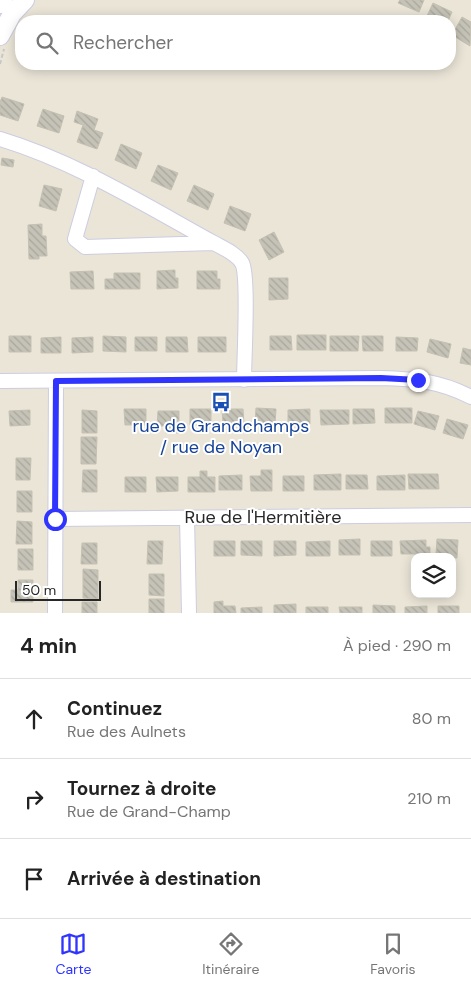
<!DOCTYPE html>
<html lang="fr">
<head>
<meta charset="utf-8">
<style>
  :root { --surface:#fff; --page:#f2f2f2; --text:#222; --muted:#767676; --line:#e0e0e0; --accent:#2f34ff }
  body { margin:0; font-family:"DM Sans",sans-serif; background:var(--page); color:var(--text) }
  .controls { position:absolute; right:15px; bottom:15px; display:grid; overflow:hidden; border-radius:10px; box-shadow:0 2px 12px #0003 }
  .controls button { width:45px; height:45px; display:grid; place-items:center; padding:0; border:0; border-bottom:1px solid var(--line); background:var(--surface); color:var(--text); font:25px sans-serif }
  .scale { position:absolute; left:15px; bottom:12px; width:86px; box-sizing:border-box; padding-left:5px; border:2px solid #272727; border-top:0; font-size:14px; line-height:18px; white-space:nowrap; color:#272727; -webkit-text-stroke:4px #fff; paint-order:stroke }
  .stop { position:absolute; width:15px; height:15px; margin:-11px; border:4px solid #2f34ff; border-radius:50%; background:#fff }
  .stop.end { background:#2f34ff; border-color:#fff; box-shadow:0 1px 5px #0008 }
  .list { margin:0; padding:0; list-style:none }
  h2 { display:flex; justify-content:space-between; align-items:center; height:65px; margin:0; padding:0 20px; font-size:21px }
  h2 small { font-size:16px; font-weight:400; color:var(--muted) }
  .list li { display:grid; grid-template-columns:32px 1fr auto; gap:15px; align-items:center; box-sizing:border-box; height:80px; padding:0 20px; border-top:1px solid var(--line) }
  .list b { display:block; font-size:19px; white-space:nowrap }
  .list p { margin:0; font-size:16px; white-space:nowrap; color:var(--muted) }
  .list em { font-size:16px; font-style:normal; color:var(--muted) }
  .icon { flex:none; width:28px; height:28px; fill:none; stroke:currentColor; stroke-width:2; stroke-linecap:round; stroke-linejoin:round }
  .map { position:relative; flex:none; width:471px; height:613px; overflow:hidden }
  .search { position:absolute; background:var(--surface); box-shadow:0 2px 12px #0003; left:15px; right:15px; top:15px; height:55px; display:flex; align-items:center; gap:12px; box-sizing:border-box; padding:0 18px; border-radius:20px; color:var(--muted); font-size:19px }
  .sheet { height:305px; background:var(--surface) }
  nav { display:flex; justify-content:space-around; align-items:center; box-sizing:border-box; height:70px; border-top:1px solid var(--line); background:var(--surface); font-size:14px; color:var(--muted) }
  nav a { display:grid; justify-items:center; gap:2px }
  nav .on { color:var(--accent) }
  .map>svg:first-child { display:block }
</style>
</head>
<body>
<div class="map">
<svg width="471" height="613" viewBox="0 0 471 613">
  <defs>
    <pattern id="building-back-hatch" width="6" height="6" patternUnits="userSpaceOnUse" patternTransform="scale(1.25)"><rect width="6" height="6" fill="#c5c2b7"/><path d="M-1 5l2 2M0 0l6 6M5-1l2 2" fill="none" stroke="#a9a79d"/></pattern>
  </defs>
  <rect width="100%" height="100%" fill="#eae5d7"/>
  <path fill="url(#building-back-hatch)" stroke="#c5c1b1" d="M400,0H424L419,12L398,3Z
    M433,3L452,12L448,21H437L427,16Z
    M462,17L471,22L470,46L452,35Z
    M2,97L24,104L18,121L0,115V102Z
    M43,109L64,116L59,133L37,126Z
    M77,111L98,119L94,130L103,133L97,149L77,142L83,125L74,122Z
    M121,144L142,153L136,169L115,160Z
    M2,158L14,160L13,167L1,165Z
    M158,165L178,173L171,190L151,181Z
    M44,185L62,189L56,211L39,206Z
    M194,185L214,194L208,210L187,201Z
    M230,206L251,214L245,231L224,223Z
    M42,224V236H46L47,256H39V259H29L28,225Z
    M274,232L284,252L269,260L259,240Z
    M175,270V278H178V288L157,289V271Z
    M93,271L94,289H71L70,272Z
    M197,271H217V279H220V289H197Z
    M114,273H140V289H105V279H114Z
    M269,278H288V299L269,300Z
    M297,335H326V350H297Z
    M9,336H31V352H9Z
    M103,336L126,337V352L103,351Z
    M270,336H291L292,350H270Z
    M330,336H359L358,351H330Z
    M362,336H383V351H363Z
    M61,337V353H41V338Z
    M93,337V352L72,353V338Z
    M135,337H157V351H135Z
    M166,337H187L188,352H166Z
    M198,337H226V352H198Z
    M396,337L418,338L417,351H396Z
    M430,339L451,344L448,358L427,352Z
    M463,348L471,350V365L460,363Z
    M256,408L276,409L275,424H255Z
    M385,408H412V423H385Z
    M124,409H146V425H125Z
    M190,409H211V425H190Z
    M222,409H243L244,424H223Z
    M310,409V424H288V410Z
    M353,409H374L375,423L353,424Z
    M30,410V425L10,426L9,411Z
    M82,410L97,411V433H82Z
    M320,410H349V424L321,425Z
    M158,411H179V433H166V426H157Z
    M418,411L439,416L435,430L414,424Z
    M447,419L468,425L463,439L443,433Z
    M81,437H97L96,464H81Z
    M16,458H31L30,480H16Z
    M83,470H97V492H82Z
    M261,470H272V491H251L250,476H261Z
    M200,471H207V477H215V492H188V477H200Z
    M341,474V490H314V475Z
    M408,474H438L439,489H409Z
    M242,475V490H219V476Z
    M346,475H367L368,489H346Z
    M405,475V490H377V476Z
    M283,476H304V491H283Z
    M125,477H146V492H125Z
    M156,477H178V491L157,492Z
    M17,491H32V512H17Z
    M17,521L32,522V544H16Z
    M360,539V555H339V540Z
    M437,539L458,540L457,558L447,557V554H436Z
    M426,540V547H430V554H401L400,541Z
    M148,541H163L162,564H147Z
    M214,541H235V556H214Z
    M241,541H262V556L241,555Z
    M274,541H296V555L274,556Z
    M330,541V556H306V542Z
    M371,541H392V556H371Z
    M82,543H97V564H81Z
    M18,549H33V570H18Z
    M83,569L98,570V599L83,598Z
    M149,574H164V596L149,595Z
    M18,580H33V602H11V590H18Z
    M149,599H164V613H149Z
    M223,601V606H235L236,613H214V602Z
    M82,602H97V613H82Z
    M296,604V613H274V605Z
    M373,605L395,606V613H373Z
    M427,606V613H405V607Z
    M438,606H459V613H438Z
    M262,607V613H241V608Z
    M306,607H328V613H306Z
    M339,607H362V613H340Z"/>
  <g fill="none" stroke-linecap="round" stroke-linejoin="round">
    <defs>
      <path id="minor" d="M0,139C76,162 145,205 214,243C223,248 237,254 242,263C249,275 244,361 244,380
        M93,176L75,239L85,247L213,243
        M0,381L381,378C415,379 440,381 471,397
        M187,517L189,613
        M55,519L471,515
        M55,613L56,381"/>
      <path id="tertiary" d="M0,4L3,0
        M0,36L12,14L25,0"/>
    </defs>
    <use href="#minor" stroke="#cccde1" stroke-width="16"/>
    <use href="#tertiary" stroke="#cccde1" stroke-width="20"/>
    <path stroke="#c7c7c7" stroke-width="2" stroke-dasharray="4 2.5" stroke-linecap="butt" d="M0,64L4,49"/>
    <use href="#minor" stroke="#fff" stroke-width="14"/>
    <use href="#tertiary" stroke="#fff" stroke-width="18"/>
  </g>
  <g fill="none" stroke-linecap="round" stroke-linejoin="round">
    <path stroke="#2f34ff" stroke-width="6" d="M55,519L56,381L381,378L418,380"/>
  </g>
  <defs>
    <symbol id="bus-bare" viewBox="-9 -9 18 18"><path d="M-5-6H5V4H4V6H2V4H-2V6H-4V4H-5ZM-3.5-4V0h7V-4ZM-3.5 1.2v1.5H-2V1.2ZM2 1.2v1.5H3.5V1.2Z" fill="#1a4fb4" stroke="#fff" stroke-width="2.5" paint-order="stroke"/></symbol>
  </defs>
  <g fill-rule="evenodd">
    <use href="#bus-bare" x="207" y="388" width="28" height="28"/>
  </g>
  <g text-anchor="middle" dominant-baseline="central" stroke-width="4" stroke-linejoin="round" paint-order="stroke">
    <g font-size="18" fill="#164399" stroke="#fff">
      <text x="221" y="426">rue de Grandchamps<tspan x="221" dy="21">/ rue de Noyan</tspan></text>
    </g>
    <g font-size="18" fill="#272727" stroke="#fff">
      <text x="263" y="517">Rue de l'Hermitière</text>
    </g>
  </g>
</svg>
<div class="controls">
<button><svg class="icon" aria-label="layers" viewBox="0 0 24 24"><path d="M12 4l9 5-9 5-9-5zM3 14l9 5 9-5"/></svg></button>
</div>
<div class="scale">50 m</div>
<div class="stop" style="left:55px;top:519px"></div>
<div class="stop end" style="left:418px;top:380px"></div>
<div class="search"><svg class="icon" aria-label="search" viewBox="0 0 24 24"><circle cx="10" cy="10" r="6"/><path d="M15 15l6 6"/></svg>Rechercher</div>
</div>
<section class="sheet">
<h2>4 min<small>À pied · 290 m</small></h2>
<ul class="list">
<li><svg class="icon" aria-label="ahead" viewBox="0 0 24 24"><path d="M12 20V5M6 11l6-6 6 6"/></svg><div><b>Continuez</b><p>Rue des Aulnets</p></div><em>80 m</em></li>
<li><svg class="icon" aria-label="right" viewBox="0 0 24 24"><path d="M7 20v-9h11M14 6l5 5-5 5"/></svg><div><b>Tournez à droite</b><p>Rue de Grand-Champ</p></div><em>210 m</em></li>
<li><svg class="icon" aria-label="arrive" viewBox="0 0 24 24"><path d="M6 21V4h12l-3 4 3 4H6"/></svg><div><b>Arrivée à destination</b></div></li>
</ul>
</section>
<nav>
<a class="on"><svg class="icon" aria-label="map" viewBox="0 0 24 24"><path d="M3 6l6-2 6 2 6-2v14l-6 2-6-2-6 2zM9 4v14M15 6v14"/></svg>Carte</a>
<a><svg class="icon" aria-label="directions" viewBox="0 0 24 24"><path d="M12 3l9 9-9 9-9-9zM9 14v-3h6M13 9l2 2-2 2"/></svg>Itinéraire</a>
<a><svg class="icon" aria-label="saved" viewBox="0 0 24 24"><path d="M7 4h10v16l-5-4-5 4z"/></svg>Favoris</a>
</nav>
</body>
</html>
